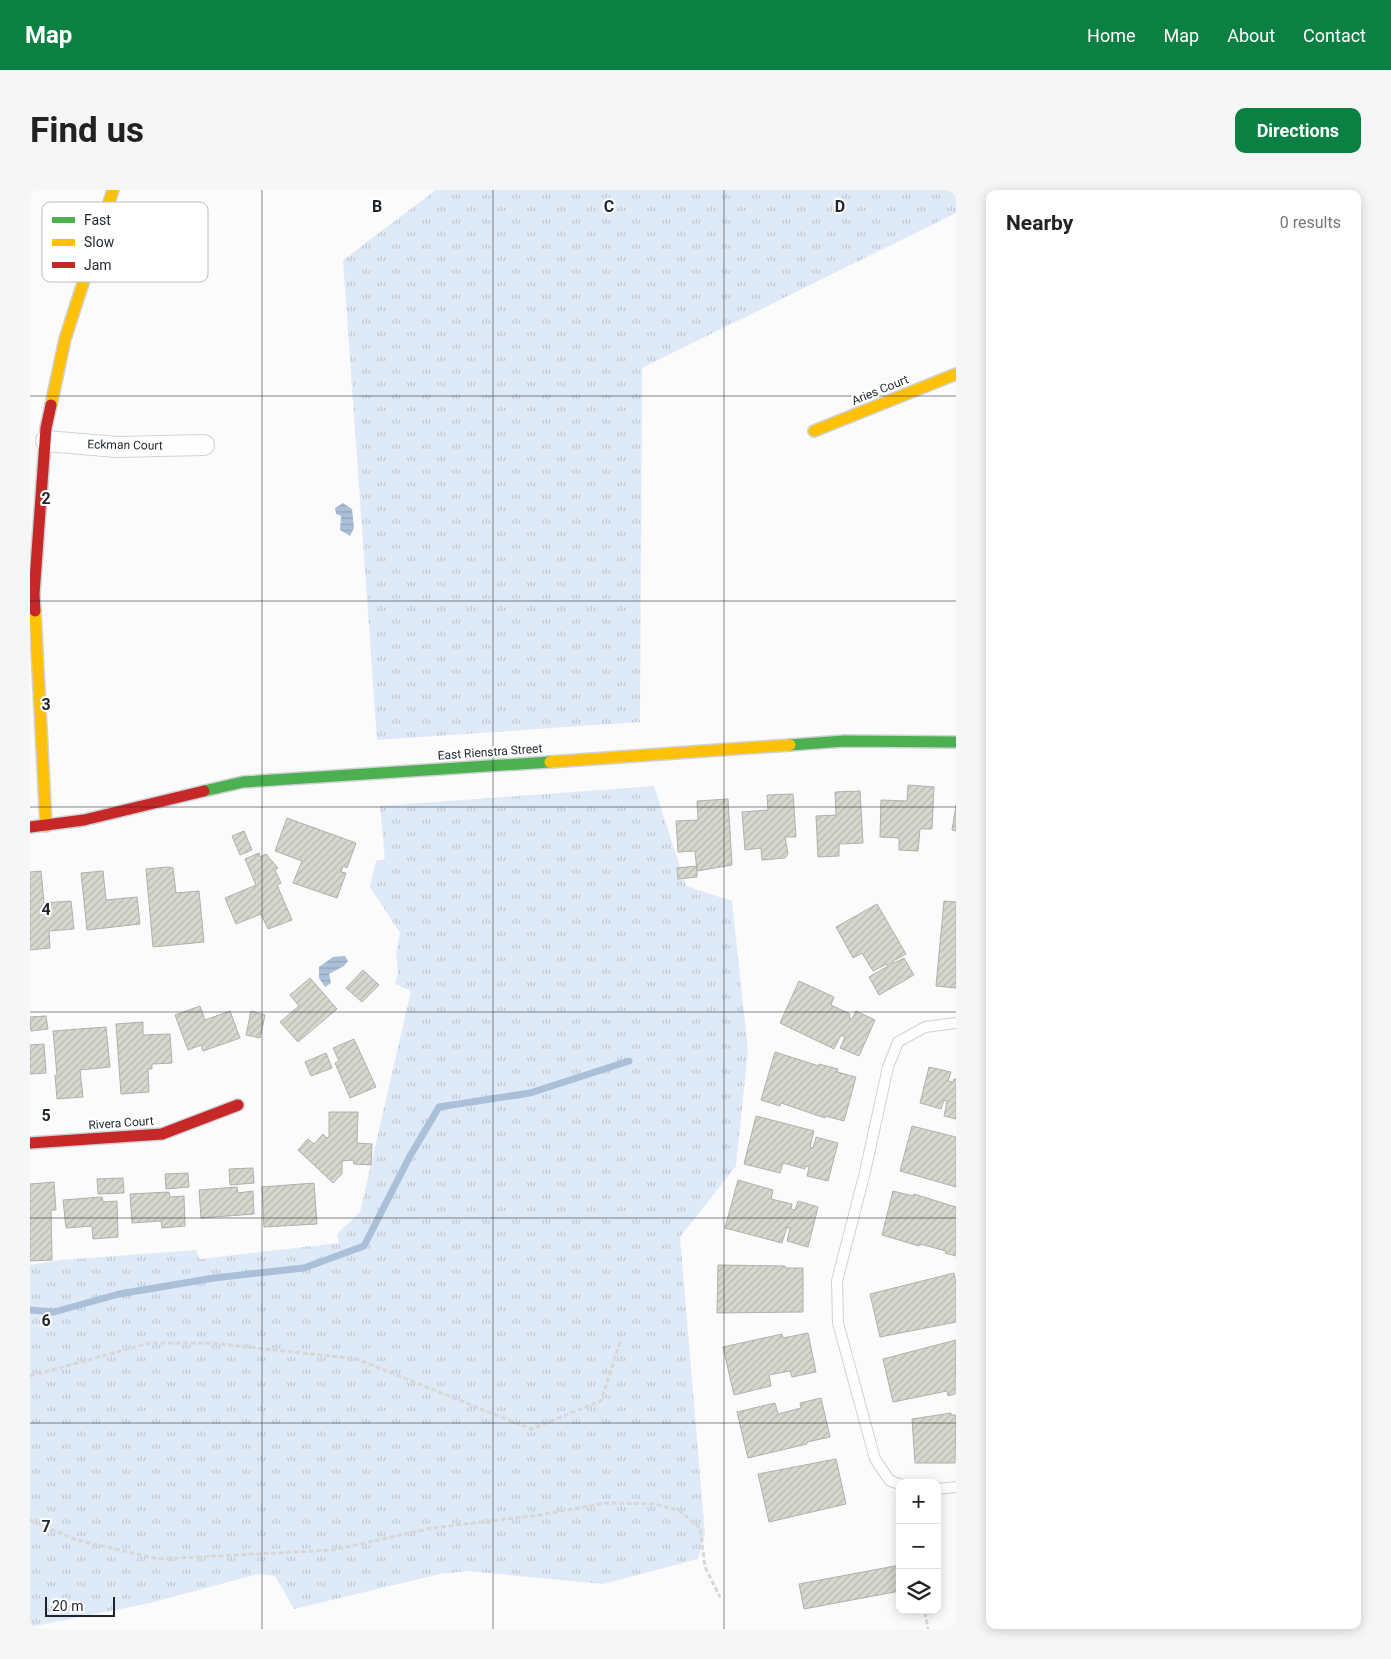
<!DOCTYPE html>
<html lang="en">
<head>
<meta charset="utf-8">
<style>
  :root { --surface:#fff; --page:#f6f6f6; --text:#222; --muted:#767676; --line:#e0e0e0; --accent:#0b8043 }
  body { margin:0; font-family:Roboto,sans-serif; background:var(--page); color:var(--text) }
  .controls { position:absolute; right:15px; bottom:15px; display:grid; overflow:hidden; border-radius:10px; box-shadow:0 2px 12px #0003 }
  .controls button { width:45px; height:45px; display:grid; place-items:center; padding:0; border:0; border-bottom:1px solid var(--line); background:var(--surface); color:var(--text); font:25px sans-serif }
  .scale { position:absolute; left:15px; bottom:12px; width:70px; box-sizing:border-box; padding-left:5px; border:2px solid #1f252c; border-top:0; font-size:14px; line-height:18px; white-space:nowrap; color:#1f252c; -webkit-text-stroke:4px #fff; paint-order:stroke }
  .list { margin:0; padding:0; list-style:none }
  h2 { display:flex; justify-content:space-between; align-items:center; height:65px; margin:0; padding:0 20px; font-size:21px }
  h2 small { font-size:16px; font-weight:400; color:var(--muted) }
  .icon { flex:none; width:28px; height:28px; fill:none; stroke:currentColor; stroke-width:2; stroke-linecap:round; stroke-linejoin:round }
  .map { position:relative; flex:none; width:926px; height:1439px; overflow:hidden; border-radius:10px }
  header { display:flex; align-items:center; gap:30px; box-sizing:border-box; height:70px; padding:0 25px; background:var(--accent); color:#fff }
  header strong { font-size:24px }
  nav { display:flex; gap:28px; margin-inline-start:auto; font-size:18px }
  .intro { display:flex; align-items:center; justify-content:space-between; box-sizing:border-box; height:120px; padding:0 30px }
  h1 { margin:0; font-size:35px }
  .button { padding:12px 22px; border-radius:10px; background:var(--accent); color:#fff; font-size:18px; font-weight:700 }
  main { display:flex; gap:30px; padding:0 30px }
  aside { flex:1; background:var(--surface); border-radius:10px; box-shadow:0 2px 12px #0003 }
  .map>svg:first-child { display:block }
</style>
</head>
<body>
<header>
<strong>Map</strong>
<nav><a>Home</a><a>Map</a><a>About</a><a>Contact</a></nav>
</header>
<div class="intro"><h1>Find us</h1><a class="button">Directions</a></div>
<main>
<div class="map">
<svg width="926" height="1439" viewBox="0 0 926 1439">
  <defs>
    <pattern id="grass-tufts" width="24" height="20" patternUnits="userSpaceOnUse" patternTransform="scale(1.25)"><rect width="24" height="20" fill="#dfeaf8"/><path d="M3 7l-1-3M5 7V3M7 7l1-3M15 17l-1-3M17 17v-4M19 17l1-3" fill="none" stroke="#bfc9d5"/></pattern>
    <pattern id="water-rules" width="6" height="5" patternUnits="userSpaceOnUse" patternTransform="scale(1.25)"><rect width="6" height="5" fill="#aac0d9"/><path d="M0 2.5h6" fill="none" stroke="#92a5ba"/></pattern>
    <pattern id="building-hatch" width="6" height="6" patternUnits="userSpaceOnUse" patternTransform="scale(1.25)"><rect width="6" height="6" fill="#d6d8ce"/><path d="M-1 1l2-2M0 6l6-6M5 7l2-2" fill="none" stroke="#b7b9b1"/></pattern>
  </defs>
  <rect width="100%" height="100%" fill="#fbfbfb"/>
  <path fill="url(#grass-tufts)" d="M406,0H926V23L612,178L610,532L347,550L313,70Z
    M624,596L656,696L702,711L718,860L706,976L650,1047L675,1345L668,1369L573,1394L437,1381L410,1384L264,1419L245,1386L228,1384L120,1413L0,1437V1075L31,1070L166,1060L170,1069L309,1053L307,1044L330,1022L381,801L365,794L368,783L366,763L370,743L340,697L346,671L355,670L350,616Z"/>
  <path fill="url(#water-rules)" d="M313,313L322,319L324,338L320,346L310,340L311,326L306,324L305,318Z
    M315,766L318,771L314,776L299,784L301,793L295,797L289,788V777L303,767Z"/>
  <g fill="none" stroke-linecap="round" stroke-linejoin="round">
    <path stroke="#aac0d9" stroke-width="7" d="M0,1120L24,1122L89,1104L184,1088L274,1078L334,1056L380,966L409,917L500,903L599,871"/>
  </g>
  <path fill="url(#building-hatch)" stroke="#b0b1ad" d="M878,595L904,597L902,639H890L888,661L869,660V648L850,647L851,610L877,611Z
    M830,601L833,653L809,654V666L788,667L786,626L806,625L805,602Z
    M763,604L766,647H755L758,664L755,668L732,670L731,658L715,660L712,622L738,620L737,605Z
    M698,609L702,675L667,681L665,661L648,662L646,631L668,630L667,611Z
    M926,615V641L922,640Z
    M257,628L326,653L317,678L313,676L311,682L316,683L307,708L263,693L272,671L245,661Z
    M214,641L222,660L210,665L202,646Z
    M229,663L230,667L236,664L248,678L245,680L251,693L247,695L262,730L238,739L231,724L206,734L195,708L226,695L215,669Z
    M667,676V687L648,689L647,678Z
    M138,677L143,678L146,703L169,701L174,752L123,757L116,679Z
    M11,681L14,713L41,711L44,739L19,741L20,758L0,760V682Z
    M73,681L76,710L107,707L110,734L57,740L51,683Z
    M914,711L926,712V798L906,796Z
    M847,714L876,764L863,771L864,773L874,768L884,785L849,805L839,787L858,776L857,774L843,781L832,763L823,768L806,737Z
    M333,780L349,795L332,812L316,798Z
    M280,788L307,819L268,852L250,832L269,816L260,805Z
    M769,791L804,807L801,815L820,824L819,828L822,829L826,821L845,830L829,866L810,858L815,847L811,845L804,859L750,833Z
    M170,816L175,830L200,821L210,848L173,861L171,855L158,860L145,825Z
    M221,821L235,825L230,848L216,845Z
    M16,826L18,839L1,841L0,827Z
    M113,832V845L140,844L142,873L122,874V879H118L119,902L91,904L86,834Z
    M76,837L80,877L50,880L53,907L27,909L25,885H27L23,841Z
    M324,849L346,897L320,908L305,873L309,871L303,858Z
    M14,854L16,883L0,884V855Z
    M745,862L789,876V874L808,879L807,882L826,887L814,931L795,926V928L751,913L750,916L731,910Z
    M296,863L302,878L281,886L275,872Z
    M899,877L921,882L918,891L923,892L924,889H926V929L914,926L917,911L914,910L911,919L890,913Z
    M299,922H328L327,953L342,954L341,975L324,974L323,970L312,971V984L303,993L268,960L278,949L284,954L293,944L297,948L299,946Z
    M726,926L784,941L780,957L783,958L786,947L808,953L798,991L777,986L779,977L775,976V979L753,973L750,983L714,974Z
    M882,936L926,947V997L870,981Z
    M223,978L224,993L200,995L199,979Z
    M158,983L159,997L136,999L135,984Z
    M93,988L94,1003L68,1004L67,989Z
    M708,990L743,1000L741,1009L762,1014L761,1019L765,1020L768,1011L788,1017L778,1057L757,1051L760,1038L757,1037L752,1053L695,1038Z
    M24,992L26,1020H21L22,1070L0,1071V994Z
    M284,993L287,1034L234,1037L232,997Z
    M207,997L208,1003L223,1001L224,1024L171,1028L169,1000Z
    M863,1001L883,1006L884,1004L926,1017V1066L915,1063L916,1061L890,1054L889,1056L852,1045Z
    M139,1002L140,1007L154,1006L155,1036L132,1038L131,1031L102,1033L100,1004Z
    M72,1007L73,1012L87,1011L88,1047L63,1049L62,1036L36,1038L33,1010Z
    M688,1075L755,1076V1078H773V1122L687,1123Z
    M924,1083L926,1094V1132L850,1147L840,1104Z
    M778,1143L786,1182L762,1187L760,1181L739,1185L741,1196L704,1205L693,1157L752,1144L753,1148Z
    M926,1150L925,1204L918,1206L917,1201L863,1212L853,1169Z
    M791,1208L800,1247L777,1252V1254L718,1268L707,1222L745,1213L748,1224L771,1218L770,1213Z
    M921,1223V1225H926L925,1273H885L882,1229Z
    M806,1269L816,1314L739,1332L728,1284Z
    M870,1375V1401L774,1419L769,1394Z"/>
  <g fill="none" stroke-linecap="round" stroke-linejoin="round">
    <defs>
      <path id="lane" d="M870,1294L860,1291L845,1269L808,1133L807,1091L835,982L858,877L868,852L895,837L926,833
        M907,1299L926,1297"/>
      <path id="street" d="M16,251L87,257L174,255"/>
      <path id="fast" d="M760,555L814,551L926,552
        M174,601L213,592L520,572"/>
      <path id="slow" d="M21,215L35,149L83,0
        M784,241L926,184
        M5,421L16,636
        M520,572L760,555"/>
      <path id="jam" d="M5,421L4,404L16,238L21,215
        M0,637L54,630L174,601
        M0,953L132,944L208,915"/>
    </defs>
    <use href="#lane" stroke="#cfd2d6" stroke-width="12"/>
    <use href="#street" stroke="#cfd2d6" stroke-width="22"/>
    <use href="#fast" stroke="#cfd2d6" stroke-width="14"/>
    <use href="#slow" stroke="#cfd2d6" stroke-width="14"/>
    <use href="#jam" stroke="#cfd2d6" stroke-width="14"/>
    <path stroke="#d8d8d8" stroke-width="3" stroke-dasharray="5 2.5" stroke-linecap="butt" d="M0,1186L120,1153H181L327,1169L501,1239L571,1211L591,1149
      M0,1330L47,1350L128,1369L303,1360L402,1338L510,1325L576,1313L625,1314L650,1321L670,1338L675,1377L690,1407
      M895,1422L898,1439"/>
    <use href="#lane" stroke="#fefefe" stroke-width="10"/>
    <use href="#street" stroke="#fefefe" stroke-width="20"/>
    <use href="#fast" stroke="#4caf50" stroke-width="11"/>
    <use href="#slow" stroke="#ffc107" stroke-width="11"/>
    <use href="#jam" stroke="#c62828" stroke-width="11"/>
  </g>
  <path fill="none" stroke="#1f252c" stroke-width="1" stroke-opacity="0.55" d="M232,0V1439M463,0V1439M694,0V1439M0,206H926M0,411H926M0,617H926M0,822H926M0,1028H926M0,1233H926"/>
  <g text-anchor="middle" dominant-baseline="central" stroke-width="4" stroke-linejoin="round" paint-order="stroke">
    <g font-size="12" fill="#1f252c" stroke="#fff">
      <text transform="translate(850 200) rotate(-22)">Aries Court</text>
      <text transform="translate(95 255) rotate(1)">Eckman Court</text>
      <text transform="translate(460 562) rotate(-4)">East Rienstra Street</text>
      <text transform="translate(91 933) rotate(-4)">Rivera Court</text>
    </g>
  </g>
  <rect x="12" y="12" width="166" height="80" rx="8" fill="#fff" stroke="#bcbec0" stroke-width="1"/>
  <rect x="22" y="27" width="23" height="6" fill="#4caf50"/>
  <rect x="22" y="49" width="23" height="7" fill="#ffc107"/>
  <rect x="22" y="72" width="23" height="6" fill="#c62828"/>
  <g font-size="14" fill="#1f252c">
    <text x="54" y="35">Fast</text>
    <text x="54" y="57">Slow</text>
    <text x="54" y="80">Jam</text>
  </g>
  <g font-size="16" text-anchor="middle" font-weight="bold" fill="#1f252c" stroke="#fff" stroke-width="4" stroke-linejoin="round" paint-order="stroke">
    <text x="347" y="22">B</text>
    <text x="579" y="22">C</text>
    <text x="810" y="22">D</text>
    <text x="16" y="314">2</text>
    <text x="16" y="520">3</text>
    <text x="16" y="725">4</text>
    <text x="16" y="931">5</text>
    <text x="16" y="1136">6</text>
    <text x="16" y="1342">7</text>
  </g>
</svg>
<div class="controls">
<button>+</button>
<button>−</button>
<button><svg class="icon" aria-label="layers" viewBox="0 0 24 24"><path d="M12 4l9 5-9 5-9-5zM3 14l9 5 9-5"/></svg></button>
</div>
<div class="scale">20 m</div>
</div>
<aside>
<h2>Nearby<small>0 results</small></h2>
<ul class="list">
</ul>
</aside>
</main>
</body>
</html>
